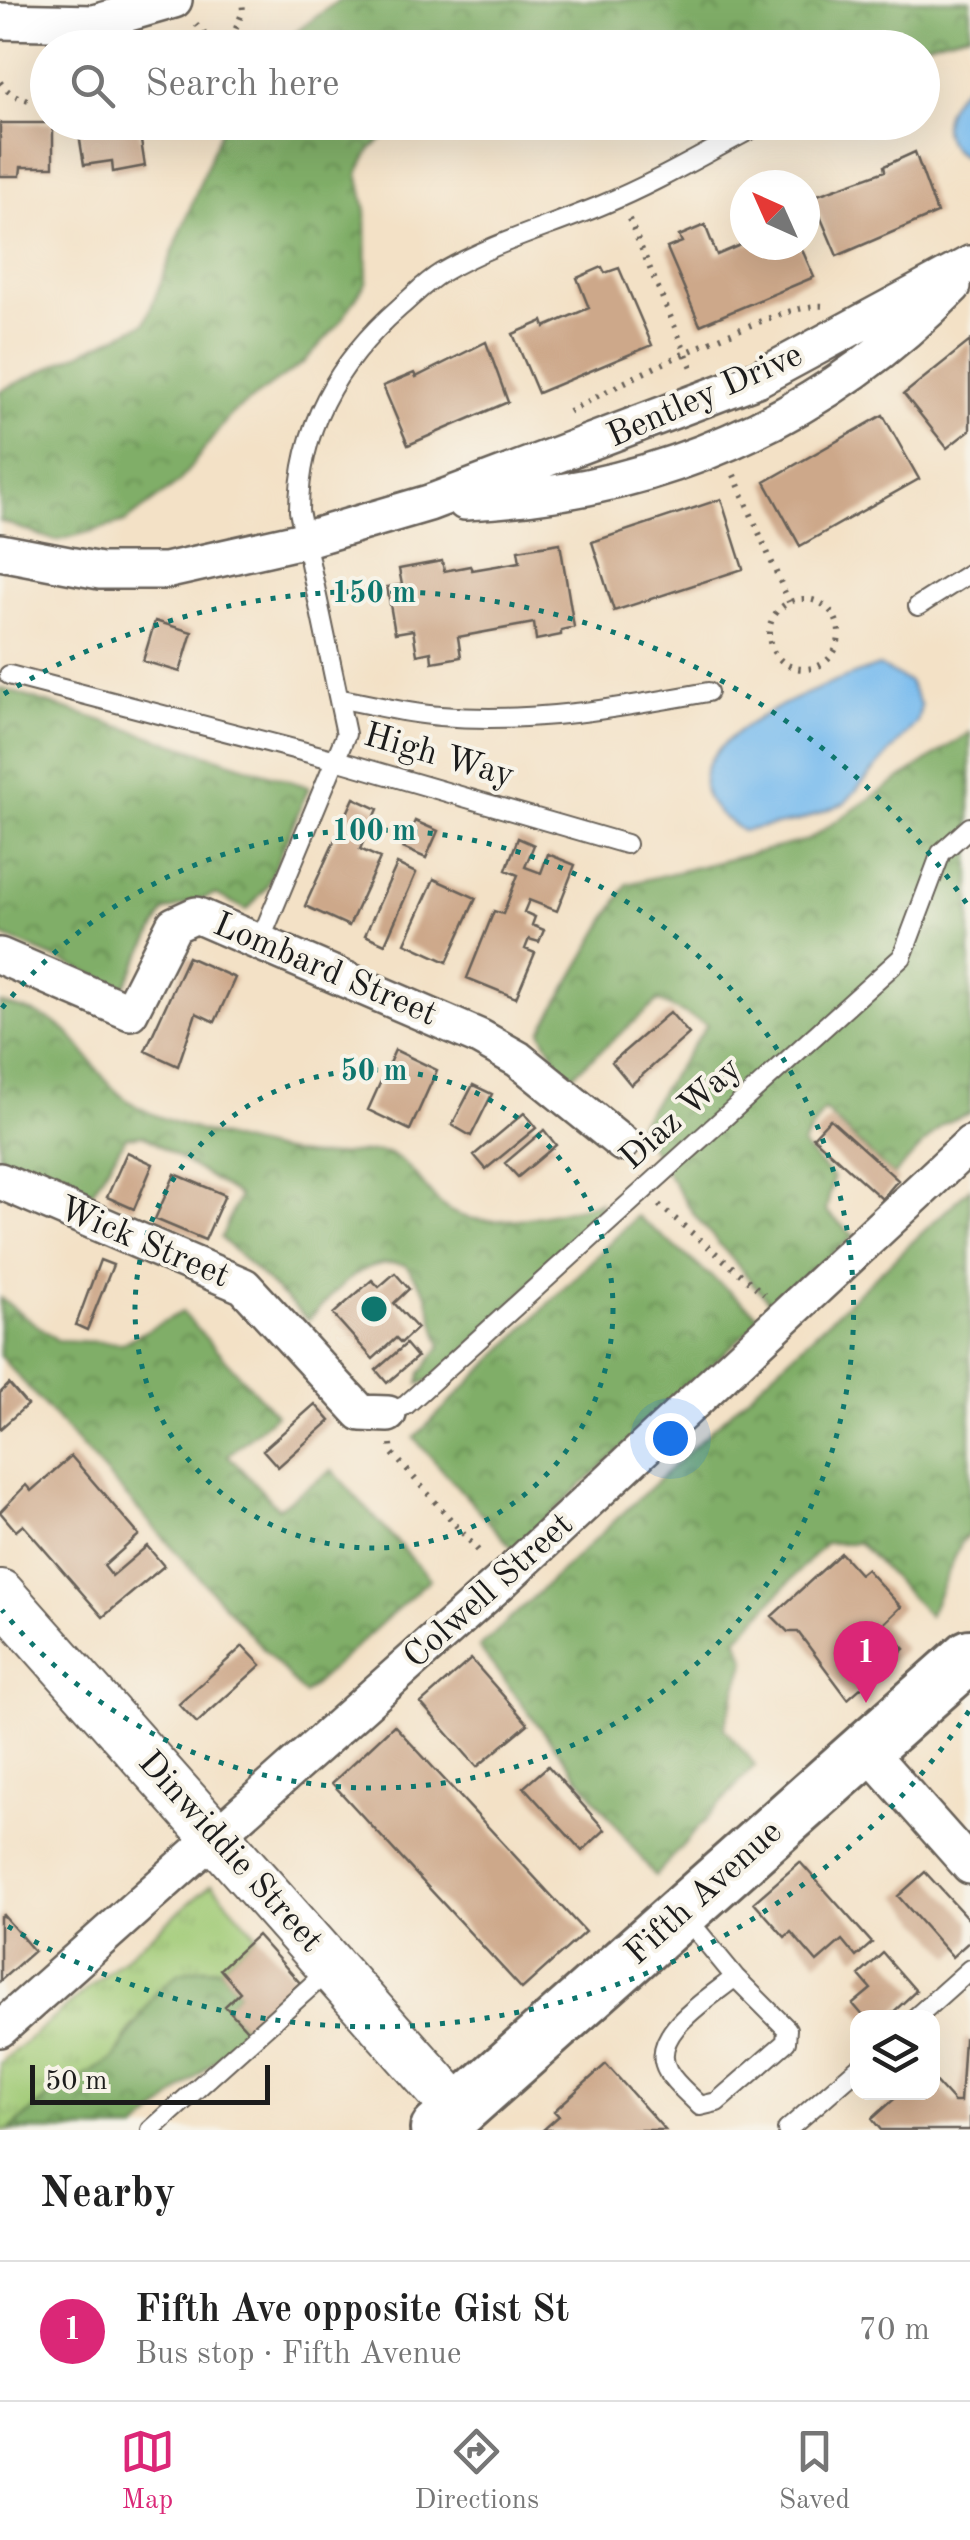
<!DOCTYPE html>
<html lang="en">
<head>
<meta charset="utf-8">
<style>
  :root { --surface:#fff; --page:#f2f2f2; --text:#222; --muted:#767676; --line:#e0e0e0; --accent:#db2777 }
  body { margin:0; font-family:"Old Standard TT",serif; background:var(--page); color:var(--text) }
  .controls { position:absolute; right:30px; bottom:30px; display:grid; overflow:hidden; border-radius:20px; box-shadow:0 10px 40px #0002 }
  .controls button { width:90px; height:90px; display:grid; place-items:center; padding:0; border:0; border-bottom:2px solid var(--line); background:var(--surface); color:var(--text); font:50px sans-serif }
  .compass { position:absolute; left:730px; top:170px; width:90px; height:90px; border-radius:50%; background:var(--surface); box-shadow:0 10px 40px #0002; rotate:315deg }
  .scale { position:absolute; left:30px; bottom:25px; width:240px; box-sizing:border-box; padding-left:10px; border:5px solid #1c1c1c; border-top:0; font-size:28px; line-height:35px; white-space:nowrap; color:#1c1c1c; -webkit-text-stroke:8px #f7f3e8; paint-order:stroke }
  .you { position:absolute; left:670px; top:1438px; width:35px; height:35px; margin:-25px; border:8px solid #fff; border-radius:50%; background:#1a73e8; box-shadow:0 0 0 15px #1a73e833 }
  .badge { display:grid; place-items:center; width:65px; height:65px; border-radius:50%; background:var(--accent); color:#fff; font-size:32px; font-weight:700 }
  .pin { position:absolute; translate:-50% -82px; filter:drop-shadow(0 2px 5px #0008) }
  .pin::after { content:''; position:absolute; top:52px; width:35px; height:30px; background:inherit; clip-path:polygon(0 0,100% 0,50% 100%) }
  .list { margin:0; padding:0; list-style:none }
  h2 { display:flex; justify-content:space-between; align-items:center; height:130px; margin:0; padding:0 40px; font-size:42px }
  h2 small { font-size:32px; font-weight:400; color:var(--muted) }
  .list li { display:grid; grid-template-columns:65px 1fr auto; gap:30px; align-items:center; box-sizing:border-box; height:140px; padding:0 40px; border-top:2px solid var(--line) }
  .list b { display:block; font-size:38px; white-space:nowrap }
  .list p { margin:0; font-size:32px; white-space:nowrap; color:var(--muted) }
  .list em { font-size:32px; font-style:normal; color:var(--muted) }
  .icon { flex:none; width:55px; height:55px; fill:none; stroke:currentColor; stroke-width:2; stroke-linecap:round; stroke-linejoin:round }
  .map { position:relative; flex:none; width:970px; height:2130px; overflow:hidden }
  .search { position:absolute; background:var(--surface); box-shadow:0 10px 40px #0002; left:30px; right:30px; top:30px; height:110px; display:flex; align-items:center; gap:25px; box-sizing:border-box; padding:0 35px; border-radius:55px; color:var(--muted); font-size:38px }
  .sheet { height:270px; background:var(--surface) }
  nav { display:flex; justify-content:space-around; align-items:center; box-sizing:border-box; height:140px; border-top:2px solid var(--line); background:var(--surface); font-size:28px; color:var(--muted) }
  nav a { display:grid; justify-items:center; gap:5px }
  nav .on { color:var(--accent) }
  .map>svg:first-child { display:block }
</style>
</head>
<body>
<div class="map">
<svg width="970" height="2130" viewBox="0 0 970 2130">
  <defs>
    <pattern id="grass-tufts" width="24" height="20" patternUnits="userSpaceOnUse" patternTransform="scale(2.5)"><rect width="24" height="20" fill="#a0ca76"/><path d="M3 7l-1-3M5 7V3M7 7l1-3M15 17l-1-3M17 17v-4M19 17l1-3" fill="none" stroke="#89ad66"/></pattern>
    <pattern id="forest-crowns" width="20" height="18" patternUnits="userSpaceOnUse" patternTransform="scale(2.5)"><rect width="20" height="18" fill="#80ae67"/><path d="M2 6a3 3 0 1 1 6 0M12 15a3 3 0 1 1 6 0" fill="none" stroke="#688d54"/></pattern>
  </defs>
  <rect width="100%" height="100%" fill="#f7f3e8"/>
  <filter id="ink" filterUnits="userSpaceOnUse"><feTurbulence type="fractalNoise" baseFrequency=".01" numOctaves="2"/><feDisplacementMap in="SourceGraphic" scale="20" xChannelSelector="R" yChannelSelector="G"/><feConvolveMatrix kernelMatrix="1 2 1 2 8 2 1 2 1" color-interpolation-filters="sRGB"/></filter>
  <filter id="wash" filterUnits="userSpaceOnUse"><feTurbulence type="fractalNoise" baseFrequency=".0048" numOctaves="4" result="noise"/><feDisplacementMap in="SourceGraphic" scale="40" xChannelSelector="R" yChannelSelector="G"/><feGaussianBlur stdDeviation="2.25" result="paint"/><feColorMatrix in="noise" values="0 0 0 0 0 0 0 0 0 0 0 0 0 0 0 0 0 1.4 0 .05"/><feComposite in="paint" operator="in"/></filter>
  <g filter="url(#wash)">
    <rect width="100%" height="100%" fill="#f3e1c6"/>
    <path fill="url(#grass-tufts)" stroke="#5e7349" stroke-width="2.5" d="M212,1884L257,1935L220,1969L205,1968L133,2025L114,2059L50,2096L9,2130H0V2063Z"/>
    <path fill="url(#forest-crowns)" stroke="#4e6542" stroke-width="2.5" d="M339,0H970V33L907,48L276,47Z
      M224,122L400,123L370,150L358,173L366,211L367,281L339,324L304,362L231,414L179,482L125,522L56,541L0,521V391L145,323Z
      M0,688L309,787L266,888L247,910L215,894L164,912L124,988L0,935Z
      M970,732V1113L943,1124L893,1176L824,1110L802,1145L833,1178L826,1211L854,1236L771,1304L695,1216L637,1126L707,1025L658,1001L567,1080L541,1031L627,884L808,840Z
      M0,1003C25,1010 50,1015 69,1034C90,1056 104,1085 130,1102C161,1124 274,1153 313,1156C336,1157 359,1150 382,1152C408,1155 425,1192 444,1207C479,1235 562,1212 600,1202V1213L439,1377L419,1384L421,1373L441,1346L426,1292L406,1265C360,1255 338,1291 308,1320L221,1238L239,1196L143,1135L126,1137L86,1202L36,1179L0,1155Z
      M970,1188V1533L962,1541L929,1616L859,1543H825L737,1639L746,1660L724,1728L755,1765L655,1876L479,1648Z
      M637,1216L762,1318L513,1549L414,1438Z
      M0,1298L57,1340L122,1343L182,1312L276,1415L228,1455L278,1508L332,1470L430,1579L304,1694L0,1356Z
      M205,1968L220,1969L240,1992L226,2006L248,2031L137,2130H9L50,2096L114,2059L154,1995L179,1973Z"/>
    <path fill="#78bbee" stroke="#4a6c85" stroke-width="2.5" d="M970,82V159C930,144 941,102 970,82Z
      M879,666L909,682L921,706L917,722L845,803L799,821L742,831C730,822 716,813 708,799C676,735 838,680 879,666Z"/>
    <g id="blocks">
      <path fill="#cda88a" d="M77,122H138L145,166L113,172L112,161L84,165Z
        M0,123H53V167H21L20,176H0Z
        M915,152L937,213L837,256L812,197L885,171L884,166Z
        M705,225L717,255L745,243L800,245L814,277L700,325L667,248L682,242L679,236Z
        M602,267L605,273L619,268L652,345L538,393L513,334L543,321L545,327L589,308L577,278Z
        M970,341V430L947,448L904,394Z
        M486,342L508,402L408,445L383,386L414,373L416,377Z
        M883,415L919,479L800,546L765,482Z
        M721,499L743,569L614,611L592,542Z
        M560,543L574,627L561,630V635L536,640L534,623L458,637L461,657L432,662L431,652L417,655L413,630L395,633L387,587L402,585L399,569L442,561L444,571L470,566L472,570L520,562L518,550Z
        M155,621L192,632L180,672L143,661Z
        M354,798L378,809L360,849L380,858L349,926L305,906Z
        M415,821L438,831L426,858L403,848Z
        M518,838L534,845L525,867L541,873L548,854L575,865L557,911L529,900L524,912L535,917L532,925L544,930L539,942L529,939L525,949L535,953L516,998L467,978L494,911L503,914L518,875L506,870Z
        M397,864L416,873L385,944L365,935Z
        M434,879L476,898L447,962L405,943Z
        M188,957L235,978L215,1022L196,1013L178,1066L145,1051Z
        M670,1012L689,1034L631,1085L612,1062Z
        M395,1050L437,1070L410,1130L368,1110Z
        M473,1085L492,1094L471,1136L452,1125Z
        M524,1113L536,1128L486,1169L474,1155Z
        M830,1119L898,1180L882,1199L813,1137Z
        M544,1130L556,1145L518,1177L505,1163Z
        M127,1152L153,1164L134,1209L107,1197Z
        M175,1174L225,1195L205,1240L155,1219Z
        M100,1260L113,1265L87,1330L76,1325Z
        M395,1273L409,1289L394,1303L417,1328L401,1343L396,1338L373,1359L333,1314L372,1280L379,1287Z
        M406,1344L417,1357L387,1383L376,1370Z
        M9,1384L27,1405L0,1429V1393Z
        M315,1404L330,1421L278,1467L263,1450Z
        M71,1456L139,1535L104,1566L112,1576L147,1546L164,1566L103,1617L23,1525L16,1531L0,1512L26,1485L31,1491Z
        M841,1553L860,1574L866,1569L901,1607L883,1624L905,1649L848,1699L798,1632H788L772,1616Z
        M243,1646L261,1665L197,1723L179,1704Z
        M471,1659L528,1724L477,1767L421,1703Z
        M394,1725L585,1932L522,1989L332,1783Z
        M548,1766L605,1830L582,1851L524,1787Z
        M800,1862L872,1943L856,1957L842,1940L817,1962L791,1932L785,1937L754,1902Z
        M925,1872L970,1921V1941L952,1957L898,1896Z
        M3,1915L34,1951L0,1981V1917Z
        M257,1935L300,1983L248,2031L225,2006L240,1992L220,1969Z
        M883,1953L916,1991L887,2018H865L853,2004L871,1989L859,1975Z
        M964,2039H970V2130H881L872,2119L902,2092H932V2078L954,2102H960Z
        M606,2064L665,2130H543L559,2116L554,2111Z"/>
    </g>
  </g>
  <g filter="url(#ink)">
    <use href="#blocks" fill-opacity="0" stroke="#676158" stroke-width="2.5"/>
    <g fill="none" stroke-linecap="round" stroke-linejoin="round">
      <defs>
        <path id="lane" d="M918,606L970,573
          M9,675L336,760L626,844
          M342,699C374,705 408,714 440,716C530,724 620,708 708,692
          M260,941L346,734L299,511C299,429 338,361 400,307C413,296 426,282 441,273C492,243 547,228 602,205C658,182 711,150 765,122
          M388,1414L406,1405L902,957L941,853L970,827
          M685,1916L735,1977L787,2029L786,2042L717,2102L700,2106C690,2095 675,2084 668,2071C646,2034 712,1997 735,1977
          M915,2018L970,1969
          M151,2130L329,1970
          M787,2130L858,2068"/>
        <path id="street" d="M0,21L94,23L174,0
          M465,502C652,494 822,421 953,286
          M0,552L100,571H165L303,540L429,503L757,379L970,264
          M0,956L130,1012L174,925L196,915L479,1037L518,1059L622,1143
          M0,1181L244,1286L361,1413L388,1414
          M866,1749L970,1866
          M0,2029L504,1579L970,1144"/>
        <path id="secondary" d="M0,1594L459,2111"/>
        <path id="primary" d="M437,2130L970,1656"/>
      </defs>
      <use href="#lane" stroke="#676158" stroke-width="22"/>
      <use href="#street" stroke="#676158" stroke-width="40"/>
      <use href="#secondary" stroke="#676158" stroke-width="52"/>
      <use href="#primary" stroke="#676158" stroke-width="58"/>
      <path stroke="#676158" stroke-width="6" stroke-dasharray="2.5 8" stroke-linecap="butt" d="M196,24L217,48
        M228,48L243,11L242,0
        M0,82C13,100 27,100 48,102
        M629,219L693,370
        M569,412C611,387 783,301 824,306
        M734,475L789,602
        M769 634a35 35 0 1 1 70 0a35 35 0 1 1-70 0Z
        M659,1205L764,1294
        M391,1444L392,1453L483,1556"/>
      <use href="#lane" stroke="#fff" stroke-width="18"/>
      <use href="#street" stroke="#fff" stroke-width="35"/>
      <use href="#secondary" stroke="#fff" stroke-width="48"/>
      <use href="#primary" stroke="#fff" stroke-width="52"/>
    </g>
  </g>
  <g fill="none" stroke="#0f766e" stroke-width="5" stroke-dasharray="5 10">
    <circle cx="374" cy="1309" r="239"/>
    <path d="M2 1008A479 479 0 1 1 2 1610"/>
    <path d="M969 1711A718 718 0 0 1 4 1924M4 694A718 718 0 0 1 969 907"/>
  </g>
  <g text-anchor="middle" dominant-baseline="central" stroke-width="8" stroke-linejoin="round" paint-order="stroke">
    <g font-size="35" fill="#1c1c1c" stroke="#f7f3e8">
      <text transform="translate(705 396) rotate(-24)">Bentley Drive</text>
      <text transform="translate(439 756) rotate(16)">High Way</text>
      <text transform="translate(325 970) rotate(23)">Lombard Street</text>
      <text transform="translate(681 1114) rotate(-42)">Diaz Way</text>
      <text transform="translate(144 1243) rotate(23)">Wick Street</text>
      <text transform="translate(489 1591) rotate(-42)">Colwell Street</text>
      <text transform="translate(230 1852) rotate(48)">Dinwiddie Street</text>
      <text transform="translate(704 1893) rotate(-42)">Fifth Avenue</text>
    </g>
  </g>
  <circle cx="374" cy="1309" r="15" fill="#0f766e" stroke="#f7f3e8" stroke-width="5"/>
  <g font-size="30" text-anchor="middle" font-weight="bold" fill="#0f766e" stroke="#f7f3e8" stroke-width="8" stroke-linejoin="round" paint-order="stroke">
    <text x="374" y="602">150 m</text>
    <text x="374" y="840">100 m</text>
    <text x="374" y="1080">50 m</text>
  </g>
</svg>
<div class="controls">
<button><svg class="icon" aria-label="layers" viewBox="0 0 24 24"><path d="M12 4l9 5-9 5-9-5zM3 14l9 5 9-5"/></svg></button>
</div>
<svg class="compass" viewBox="-18 -18 36 36"><path d="M0-13l5 13h-10z" fill="#e53935"/><path d="M0 13l5-13h-10z" fill="#767676"/></svg>
<div class="scale">50 m</div>
<div class="you"></div>
<div class="pin badge" style="left:866px;top:1703px">1</div>
<div class="search"><svg class="icon" aria-label="search" viewBox="0 0 24 24"><circle cx="10" cy="10" r="6"/><path d="M15 15l6 6"/></svg>Search here</div>
</div>
<section class="sheet">
<h2>Nearby<small></small></h2>
<ul class="list">
<li><span class="badge">1</span><div><b>Fifth Ave opposite Gist St</b><p>Bus stop · Fifth Avenue</p></div><em>70 m</em></li>
</ul>
</section>
<nav>
<a class="on"><svg class="icon" aria-label="map" viewBox="0 0 24 24"><path d="M3 6l6-2 6 2 6-2v14l-6 2-6-2-6 2zM9 4v14M15 6v14"/></svg>Map</a>
<a><svg class="icon" aria-label="directions" viewBox="0 0 24 24"><path d="M12 3l9 9-9 9-9-9zM9 14v-3h6M13 9l2 2-2 2"/></svg>Directions</a>
<a><svg class="icon" aria-label="saved" viewBox="0 0 24 24"><path d="M7 4h10v16l-5-4-5 4z"/></svg>Saved</a>
</nav>
</body>
</html>
